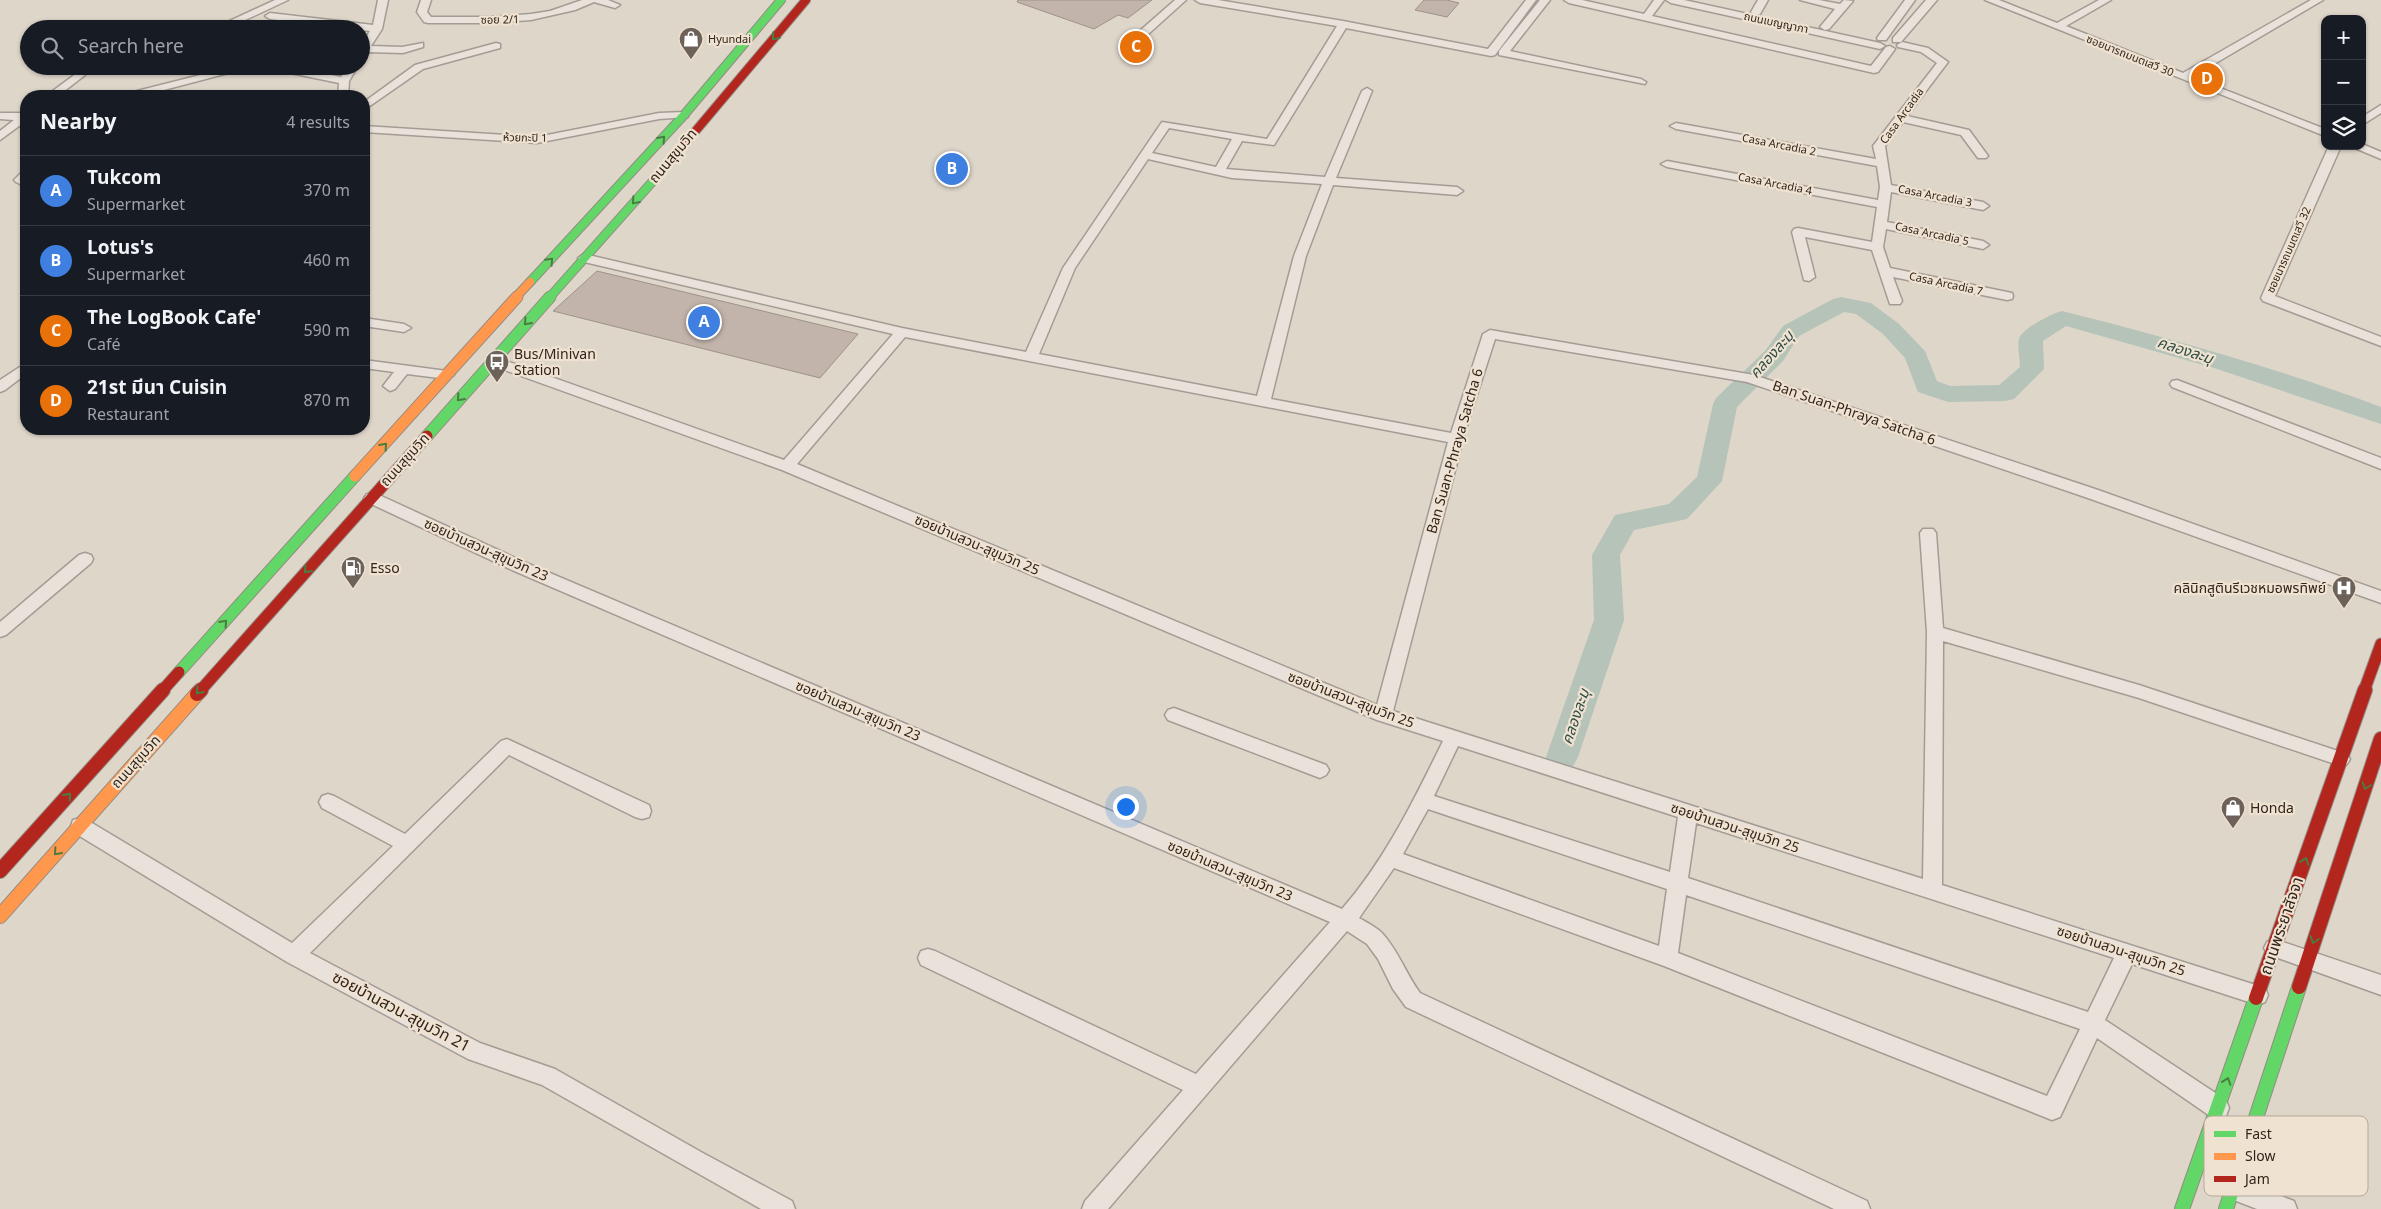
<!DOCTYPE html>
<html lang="en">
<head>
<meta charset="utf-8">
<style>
  :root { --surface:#171b24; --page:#20242c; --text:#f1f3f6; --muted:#9ea1a6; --line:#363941; --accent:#b6b2b0 }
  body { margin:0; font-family:Georgia,"Noto Sans Thai",serif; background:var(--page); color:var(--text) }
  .controls { position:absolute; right:15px; top:15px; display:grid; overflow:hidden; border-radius:10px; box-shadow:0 1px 4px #0004 }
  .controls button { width:45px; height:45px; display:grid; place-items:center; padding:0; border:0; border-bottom:1px solid var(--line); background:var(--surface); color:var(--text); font:25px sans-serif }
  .you { position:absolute; left:1125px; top:806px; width:18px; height:18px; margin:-12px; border:4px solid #fff; border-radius:50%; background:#1a73e8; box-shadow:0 0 0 8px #1a73e833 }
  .badge { display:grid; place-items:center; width:32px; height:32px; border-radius:50%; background:var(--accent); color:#fff; font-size:16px; font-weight:700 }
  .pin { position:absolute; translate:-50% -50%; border:2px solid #fff; box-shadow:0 1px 5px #0006 }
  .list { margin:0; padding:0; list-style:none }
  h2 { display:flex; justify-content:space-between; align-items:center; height:65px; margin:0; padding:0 20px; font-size:21px }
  h2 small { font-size:16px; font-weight:400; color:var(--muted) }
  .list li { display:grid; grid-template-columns:32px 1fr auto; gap:15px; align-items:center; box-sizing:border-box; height:70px; padding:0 20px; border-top:1px solid var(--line) }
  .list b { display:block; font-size:19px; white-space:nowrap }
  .list p { margin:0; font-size:16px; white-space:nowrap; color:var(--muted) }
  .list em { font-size:16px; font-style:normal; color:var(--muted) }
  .icon { flex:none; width:28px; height:28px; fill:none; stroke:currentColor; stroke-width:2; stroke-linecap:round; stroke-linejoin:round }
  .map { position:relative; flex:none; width:2381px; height:1209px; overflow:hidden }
  .search { position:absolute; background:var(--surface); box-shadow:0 1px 4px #0004; left:20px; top:20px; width:350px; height:55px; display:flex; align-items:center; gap:12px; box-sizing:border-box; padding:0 18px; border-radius:28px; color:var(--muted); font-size:19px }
  .panel { position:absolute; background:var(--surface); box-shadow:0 1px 4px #0004; left:20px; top:90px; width:350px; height:345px; border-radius:20px }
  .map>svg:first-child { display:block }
</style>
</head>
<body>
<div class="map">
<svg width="2381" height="1209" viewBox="0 0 2381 1209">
  <rect width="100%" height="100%" fill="#dfd6ca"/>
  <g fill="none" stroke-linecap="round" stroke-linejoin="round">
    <path fill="#b5c3b8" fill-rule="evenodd" d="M1841,297L1871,303L1899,324L1925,351L1937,381L1950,386L1999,385L2020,367C2020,358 2017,347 2019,339C2021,329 2053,313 2062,311C2170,338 2277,368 2381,407V424L2214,368L2066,326L2043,341L2044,369L2014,399L2005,401L1948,402L1918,392L1905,358L1883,334L1856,314L1844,312L1799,336L1783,361L1737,407L1722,481L1687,519L1634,530L1620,555L1624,620L1578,757L1573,766L1562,770L1551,766L1546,757L1594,620L1592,555L1615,515L1669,504L1697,477L1713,404L1716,398L1765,351L1783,326L1833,299Z"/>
  </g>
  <path fill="#c2b4ab" stroke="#9e928a" d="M1018,0H1152L1128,18L1118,15L1094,29L1017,2Z
    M1424,0H1447L1459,3L1447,17L1415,10Z
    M597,271L858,334L820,378L553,311Z"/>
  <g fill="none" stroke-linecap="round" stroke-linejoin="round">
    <defs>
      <path id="street" d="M275,0H288L226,29H212Z
        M378,0H388L382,29L371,46L402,47L423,43V47L403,53L367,52L361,57V46L370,31L270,19L265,16L270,13L373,25Z
        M421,0H431L427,12L431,17H490L531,14L550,11L582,0H608L620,5L615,8L594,2L575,10L531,20L490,23H428L424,22L417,12Z
        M1175,0H1186L1134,47H1126V43Z
        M1195,0H1218L1343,21L1488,49L1526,0H1536L1495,55L1491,56L1346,28L1274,145L1242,141L1226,169L1325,177L1362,91L1367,88L1372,91L1336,178L1457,187L1463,191L1457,195L1333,185L1306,256L1271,399L1451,433L1483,334L1490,330L1754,375L2098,490L2381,591V603L2088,498L1747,382L1495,339L1465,432L1393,711L1923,879L1927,632L1920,533L1923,529H1933L1936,533L1943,628L2139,685L2347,754L2350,759L2347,764L2341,766L2139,698L1943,641L1942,885L2265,988L2268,995L2265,1002L2258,1005L2132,964L2105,1020L2226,1100L2229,1108L2226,1116L2218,1119L2210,1116L2097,1038L2060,1117L2052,1120L1664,966L1394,868L1359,918C1366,922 1376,927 1382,933C1398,950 1406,974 1420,993L1867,1201L1870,1209H1834L1406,1007L1393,989L1378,959L1367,944L1347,931L1108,1209H1082L1085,1201L1183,1090L921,965L918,958L921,951L928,949L935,951L1196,1074L1330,922L512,570L367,502L364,498L367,494H377L524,562L1342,909C1385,860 1414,800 1443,741L1377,720L782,470L488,364L486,361L488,358H498L784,460L893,334L580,261L578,258L584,254L902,328L1026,352L1063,268L1162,122L1267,139L1337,26L1200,3ZM1169,128L1232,139L1216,167L1152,153ZM1148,159L1232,178L1322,184L1294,256L1257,396L1039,354L1075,268ZM905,337L1448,442L1377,705L797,464ZM1458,746L1678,817L1670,872L1434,796ZM1428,809L1667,889L1659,946L1403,854ZM1696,823L2114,958L2088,1012L1688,878ZM1686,895L2080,1029L2047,1096L1678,953Z
        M1540,0H1550L1510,51L1641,79L1646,82L1645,84L1499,55V51Z
        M1564,0H1582L1644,14L1654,0H1664L1652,16L1871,66L1886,47L1890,46L1895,49L1878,72L1874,73L1569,3Z
        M1666,0H1684L1880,43L1885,46L1880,49L1671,3Z
        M1758,0H1768L1760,14H1752L1751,12Z
        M1800,0H1819L1840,4L1844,0L1853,1L1829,29L1825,30L1820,27L1835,9Z
        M1905,0H1915L1886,40H1878L1877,38Z
        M1926,0H1937L1901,42H1893V38Z
        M1985,0H1999L2057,23L2099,0H2111L2066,26L2183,73L2311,0H2323L2192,77L2325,129V136Z
        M1902,42L1928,48L1948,62L1907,116L1969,130L1988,156L1986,158H1978L1961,135L1903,122L1885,146L1891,185L1983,202L1989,206L1983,210L1891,192L1887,222L1983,241L1989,245L1983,249L1886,229L1883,247L1890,268L2012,293L2013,296L2012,299L2007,300L1893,277L1902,301L1900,304H1890L1872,250L1805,237L1815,277L1809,281L1804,280L1792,232L1794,229L1798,228L1872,242L1877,207L1667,167L1661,164L1667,161L1878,200L1880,187L1877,166L1676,129L1670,126L1676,123L1876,159L1873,146L1937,63L1921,52L1898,47L1897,45Z
        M496,43L500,44V48L423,69L364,110V102L415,65Z
        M236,66H255L141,96H124L125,94Z
        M266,66H288L341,77L348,66H358L349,81L348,96H338L339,83L271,69Z
        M81,70L85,71V75L58,96H46Z
        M2381,105V113L2362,125V117Z
        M684,112L688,113V117L659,119L537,143L364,132V126L537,137L659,113Z
        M0,113H26V121L0,140V131L14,120L0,119Z
        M2362,144L2381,152V159L2350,146H2362Z
        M2329,146H2341L2275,296L2381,337V346L2263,301L2261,298Z
        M26,170V180L20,184L16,182L14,180L22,172Z
        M364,318L404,324L411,328L404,332L364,326Z
        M364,360L447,371L454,375L447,379L407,374L395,389L390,391L383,386L394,372L364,368Z
        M26,363V374L5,390L0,392V380Z
        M2177,380L2381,458V469L2172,387L2170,384L2172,381Z
        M85,553L91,555L93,559L91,563L6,635L0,637V622L79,555Z
        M1174,708L1326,765L1329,770L1326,775L1320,778L1168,720L1165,715L1168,710Z
        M507,739L649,805L651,811L649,817L642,819L635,817L509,755L310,953L480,1043L555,1069L701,1152L792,1201L795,1209H761L542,1085L468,1059L287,962L73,832L71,826L73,820L80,818L87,820L292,943L393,846L322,808L319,802L322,796L328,794L334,796L405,834L501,741Z
        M2274,939L2381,975V995L2267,954L2264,948L2267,942Z
        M2234,1178L2294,1201L2297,1209H2257L2226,1197L2223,1189L2226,1181Z"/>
      <path id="fast-far2" d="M530,282L684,115L781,0
        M549,298L661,172"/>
      <path id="fast-far1" d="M427,436L550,297
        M179,672L355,476"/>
      <path id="fast" d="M2182,1209L2256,998
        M2226,1209L2299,987"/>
      <path id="slow-far2" d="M515,298L530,282"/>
      <path id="slow-far1" d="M355,476L517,297"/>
      <path id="slow" d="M0,916L197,694"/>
      <path id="jam-far2" d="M661,172L806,0"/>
      <path id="jam-far1" d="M162,691L179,672
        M200,691L427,436
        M2364,691L2381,644"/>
      <path id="jam" d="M197,694L201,690
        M0,871L163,690
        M2299,987L2381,739
        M2256,998L2365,690"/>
    </defs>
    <use href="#street" stroke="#a49c94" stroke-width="3"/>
    <use href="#fast-far2" stroke="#948b83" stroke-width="10"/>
    <use href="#fast-far1" stroke="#948b83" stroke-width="13"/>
    <use href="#fast" stroke="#948b83" stroke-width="16"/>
    <use href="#slow-far2" stroke="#948b83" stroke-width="10"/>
    <use href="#slow-far1" stroke="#948b83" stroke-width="13"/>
    <use href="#slow" stroke="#948b83" stroke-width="16"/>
    <use href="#jam-far2" stroke="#948b83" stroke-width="10"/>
    <use href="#jam-far1" stroke="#948b83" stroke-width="13"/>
    <use href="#jam" stroke="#948b83" stroke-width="16"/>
    <use href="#street" fill="#e8e2db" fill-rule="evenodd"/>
    <use href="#fast-far2" stroke="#63d668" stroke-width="8"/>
    <use href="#fast-far1" stroke="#63d668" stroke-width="11"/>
    <use href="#fast" stroke="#63d668" stroke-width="14"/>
    <use href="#slow-far2" stroke="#ff974d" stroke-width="8"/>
    <use href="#slow-far1" stroke="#ff974d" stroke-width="11"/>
    <use href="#slow" stroke="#ff974d" stroke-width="14"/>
    <use href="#jam-far2" stroke="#b3261e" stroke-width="8"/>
    <use href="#jam-far1" stroke="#b3261e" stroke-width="11"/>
    <use href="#jam" stroke="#b3261e" stroke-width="14"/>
  </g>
  <defs><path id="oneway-chevron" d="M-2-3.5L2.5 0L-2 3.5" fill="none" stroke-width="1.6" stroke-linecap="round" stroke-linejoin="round" transform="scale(1.25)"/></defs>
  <g stroke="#4a7d42">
    <use href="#oneway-chevron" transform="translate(775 37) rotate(130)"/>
    <use href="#oneway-chevron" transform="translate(662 139) rotate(-48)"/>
    <use href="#oneway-chevron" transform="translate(635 201) rotate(131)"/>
    <use href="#oneway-chevron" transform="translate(550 261) rotate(-47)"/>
    <use href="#oneway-chevron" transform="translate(527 322) rotate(132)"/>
    <use href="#oneway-chevron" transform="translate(460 398) rotate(132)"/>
    <use href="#oneway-chevron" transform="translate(384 446) rotate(-48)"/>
    <use href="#oneway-chevron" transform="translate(307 570) rotate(132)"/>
    <use href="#oneway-chevron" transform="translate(224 623) rotate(-48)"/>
    <use href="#oneway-chevron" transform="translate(199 691) rotate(132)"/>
    <use href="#oneway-chevron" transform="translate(2366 786) rotate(108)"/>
    <use href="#oneway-chevron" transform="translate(68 796) rotate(-48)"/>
    <use href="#oneway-chevron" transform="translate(57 852) rotate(132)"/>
    <use href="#oneway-chevron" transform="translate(2305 861) rotate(-71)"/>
    <use href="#oneway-chevron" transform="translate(2314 940) rotate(108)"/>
    <use href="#oneway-chevron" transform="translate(2227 1081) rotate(-71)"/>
  </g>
  <defs>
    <symbol id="shop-pin" viewBox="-11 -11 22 30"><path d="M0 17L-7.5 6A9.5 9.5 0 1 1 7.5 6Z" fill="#6d625a" stroke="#f0e2d0"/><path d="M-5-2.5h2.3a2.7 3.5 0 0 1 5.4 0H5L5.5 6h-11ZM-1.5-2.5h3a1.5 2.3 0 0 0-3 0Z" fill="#fff"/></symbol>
    <symbol id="bus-pin" viewBox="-11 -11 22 30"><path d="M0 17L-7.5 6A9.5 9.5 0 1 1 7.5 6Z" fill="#6d625a" stroke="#f0e2d0"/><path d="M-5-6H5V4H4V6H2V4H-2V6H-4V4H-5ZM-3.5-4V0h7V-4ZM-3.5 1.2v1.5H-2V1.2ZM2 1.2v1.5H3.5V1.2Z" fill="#fff"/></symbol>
    <symbol id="fuel-pin" viewBox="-11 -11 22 30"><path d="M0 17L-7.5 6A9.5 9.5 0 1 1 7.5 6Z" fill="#6d625a" stroke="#f0e2d0"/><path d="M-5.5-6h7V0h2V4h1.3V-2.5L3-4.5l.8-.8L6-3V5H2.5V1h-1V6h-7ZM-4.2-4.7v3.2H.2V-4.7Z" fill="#fff"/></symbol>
    <symbol id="hospital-pin" viewBox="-11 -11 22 30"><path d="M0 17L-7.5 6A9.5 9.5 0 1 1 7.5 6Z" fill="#6d625a" stroke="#f0e2d0"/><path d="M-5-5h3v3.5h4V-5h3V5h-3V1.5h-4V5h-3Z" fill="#fff"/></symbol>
  </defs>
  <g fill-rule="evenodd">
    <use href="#shop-pin" x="677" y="25" width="28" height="38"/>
    <use href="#bus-pin" x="483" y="348" width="28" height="38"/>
    <use href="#fuel-pin" x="339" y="554" width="28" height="38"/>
    <use href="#hospital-pin" x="2330" y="574" width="28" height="38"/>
    <use href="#shop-pin" x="2219" y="794" width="28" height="38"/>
  </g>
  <g text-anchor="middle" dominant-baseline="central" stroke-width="4.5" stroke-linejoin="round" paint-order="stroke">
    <g font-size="11" fill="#30241d" stroke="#f0e2d0">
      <text transform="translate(500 20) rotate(-1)">ซอย 2/1</text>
      <text transform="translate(1776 23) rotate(12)">ถนนเบญญาภา</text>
      <text transform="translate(2130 56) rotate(22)">ซอยนารถมนตเสวี 30</text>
      <text transform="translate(1902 116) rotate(-54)">Casa Arcadia</text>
      <text transform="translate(525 138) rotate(1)">ห้วยกะปิ 1</text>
      <text transform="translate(1779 145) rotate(11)">Casa Arcadia 2</text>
      <text transform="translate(1775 184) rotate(11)">Casa Arcadia 4</text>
      <text transform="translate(1935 196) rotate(11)">Casa Arcadia 3</text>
      <text transform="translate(1932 234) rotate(12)">Casa Arcadia 5</text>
      <text transform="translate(2289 250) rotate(-66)">ซอยนารถมนตเสวี 32</text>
      <text transform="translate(1946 284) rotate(12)">Casa Arcadia 7</text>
    </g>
    <g font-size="11" fill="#30241d" stroke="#f0e2d0" text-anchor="start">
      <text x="708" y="39">Hyundai</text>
    </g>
    <g font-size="14" fill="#30241d" stroke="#f0e2d0">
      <text transform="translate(673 156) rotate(-50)">ถนนสุขุมวิท</text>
      <text transform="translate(1854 413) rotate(19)">Ban Suan-Phraya Satcha 6</text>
      <text transform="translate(1455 451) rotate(-74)">Ban Suan-Phraya Satcha 6</text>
      <text transform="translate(405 460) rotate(-48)">ถนนสุขุมวิท</text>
      <text transform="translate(977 545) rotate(23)">ซอยบ้านสวน-สุขุมวิท 25</text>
      <text transform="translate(486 550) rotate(24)">ซอยบ้านสวน-สุขุมวิท 23</text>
      <text transform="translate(1351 700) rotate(21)">ซอยบ้านสวน-สุขุมวิท 25</text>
      <text transform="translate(858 711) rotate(23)">ซอยบ้านสวน-สุขุมวิท 23</text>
      <text transform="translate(136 762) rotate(-48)">ถนนสุขุมวิท</text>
      <text transform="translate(1735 828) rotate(18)">ซอยบ้านสวน-สุขุมวิท 25</text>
      <text transform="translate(1230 871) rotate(23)">ซอยบ้านสวน-สุขุมวิท 23</text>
      <text transform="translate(2121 951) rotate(18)">ซอยบ้านสวน-สุขุมวิท 25</text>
    </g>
    <g font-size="14" fill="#30241d" stroke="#f0e2d0" text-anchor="start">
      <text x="514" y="354">Bus/Minivan<tspan x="514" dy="16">Station</tspan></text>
      <text x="370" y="568">Esso</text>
      <text x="2326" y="588" text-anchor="end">คลินิกสูตินรีเวชหมอพรทิพย์</text>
      <text x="2250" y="808">Honda</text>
    </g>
    <g font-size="15" font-style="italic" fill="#2e4f48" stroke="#f0e2d0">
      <text transform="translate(2185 351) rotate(18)">คลองละมุ</text>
      <text transform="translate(1772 355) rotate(-48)">คลองละมุ</text>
      <text transform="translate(1576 717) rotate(-71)">คลองละมุ</text>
    </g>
    <g font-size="16" fill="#30241d" stroke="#f0e2d0">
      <text transform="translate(2282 926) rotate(-71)">ถนนพระยาสัจจา</text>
      <text transform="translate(401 1012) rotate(28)">ซอยบ้านสวน-สุขุมวิท 21</text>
    </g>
  </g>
  <rect x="2204" y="1116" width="164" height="80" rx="8" fill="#f0e2d0" stroke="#b6a99a" stroke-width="1"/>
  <rect x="2214" y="1131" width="22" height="6" fill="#63d668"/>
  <rect x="2214" y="1153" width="22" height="7" fill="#ff974d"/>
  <rect x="2214" y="1176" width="22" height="6" fill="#b3261e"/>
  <g font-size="14" fill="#30241d">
    <text x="2245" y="1139">Fast</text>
    <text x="2245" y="1161">Slow</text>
    <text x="2245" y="1184">Jam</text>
  </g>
</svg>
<div class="controls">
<button>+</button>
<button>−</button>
<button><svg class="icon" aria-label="layers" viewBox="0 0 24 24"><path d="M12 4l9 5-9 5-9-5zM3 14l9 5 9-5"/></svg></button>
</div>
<div class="you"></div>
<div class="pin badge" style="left:704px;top:322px;background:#3f7fe0">A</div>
<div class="pin badge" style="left:952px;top:169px;background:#3f7fe0">B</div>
<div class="pin badge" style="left:1136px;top:47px;background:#e8710a">C</div>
<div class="pin badge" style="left:2207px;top:79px;background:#e8710a">D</div>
<div class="search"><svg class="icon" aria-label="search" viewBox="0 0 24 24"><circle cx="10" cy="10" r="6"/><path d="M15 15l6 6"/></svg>Search here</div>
<section class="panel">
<h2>Nearby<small>4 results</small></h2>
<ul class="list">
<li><span class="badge" style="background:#3f7fe0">A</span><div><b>Tukcom</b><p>Supermarket</p></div><em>370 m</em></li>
<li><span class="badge" style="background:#3f7fe0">B</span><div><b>Lotus's</b><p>Supermarket</p></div><em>460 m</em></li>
<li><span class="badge" style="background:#e8710a">C</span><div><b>The LogBook Cafe'</b><p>Café</p></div><em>590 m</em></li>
<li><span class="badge" style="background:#e8710a">D</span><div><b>21st มีนา Cuisin</b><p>Restaurant</p></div><em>870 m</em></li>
</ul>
</section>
</div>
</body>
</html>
